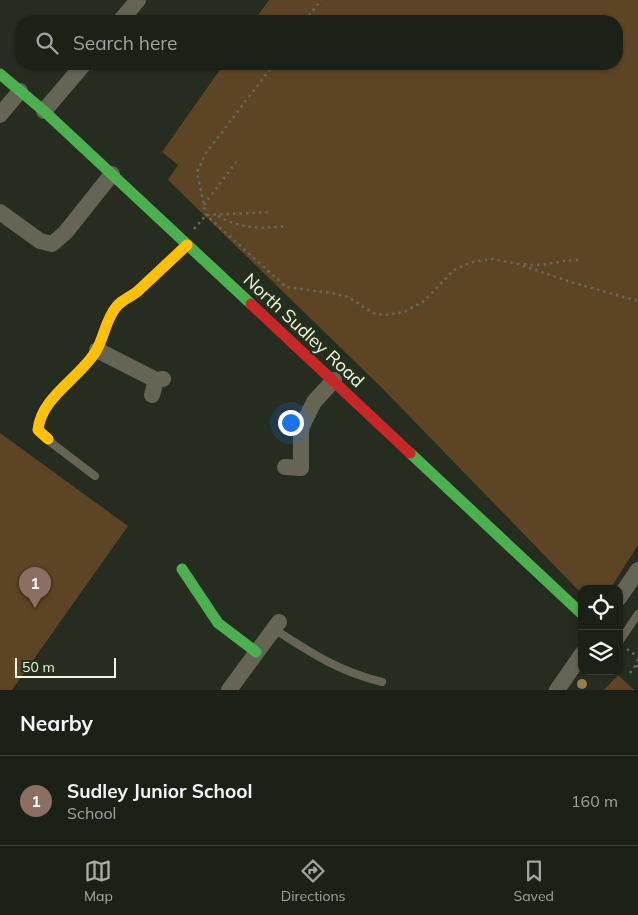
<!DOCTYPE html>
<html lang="en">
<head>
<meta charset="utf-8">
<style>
  :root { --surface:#1c2117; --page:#252920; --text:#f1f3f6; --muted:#a0a3a1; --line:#3a3e36; --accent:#a8afa0 }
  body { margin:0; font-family:Mulish,sans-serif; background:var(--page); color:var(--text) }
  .controls { position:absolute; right:15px; bottom:15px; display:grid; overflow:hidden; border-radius:10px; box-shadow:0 1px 4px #0004 }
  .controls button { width:45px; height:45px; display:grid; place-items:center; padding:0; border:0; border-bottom:1px solid var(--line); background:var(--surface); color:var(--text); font:25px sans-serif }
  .scale { position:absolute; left:15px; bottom:12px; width:101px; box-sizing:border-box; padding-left:5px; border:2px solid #eef5e6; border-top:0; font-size:14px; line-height:18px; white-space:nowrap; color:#eef5e6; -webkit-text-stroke:4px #27311a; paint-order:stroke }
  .you { position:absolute; left:290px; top:422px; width:18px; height:18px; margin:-12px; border:4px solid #fff; border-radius:50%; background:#1a73e8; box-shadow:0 0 0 8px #1a73e833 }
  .badge { display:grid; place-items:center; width:32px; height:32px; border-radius:50%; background:var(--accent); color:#fff; font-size:16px; font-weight:700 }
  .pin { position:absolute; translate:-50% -41px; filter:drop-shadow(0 1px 2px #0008) }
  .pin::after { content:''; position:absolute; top:26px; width:18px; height:15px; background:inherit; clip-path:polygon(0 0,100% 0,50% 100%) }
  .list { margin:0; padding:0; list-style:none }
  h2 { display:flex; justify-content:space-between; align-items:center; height:65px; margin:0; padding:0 20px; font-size:21px }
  h2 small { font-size:16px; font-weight:400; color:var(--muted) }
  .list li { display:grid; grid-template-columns:32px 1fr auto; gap:15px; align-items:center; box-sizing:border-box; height:90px; padding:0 20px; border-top:1px solid var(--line) }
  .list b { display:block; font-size:19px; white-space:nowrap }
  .list p { margin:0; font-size:16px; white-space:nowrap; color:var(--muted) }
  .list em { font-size:16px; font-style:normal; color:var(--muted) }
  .icon { flex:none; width:28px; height:28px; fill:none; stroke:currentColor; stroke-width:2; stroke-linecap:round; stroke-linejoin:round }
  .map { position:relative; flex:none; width:638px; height:690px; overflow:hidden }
  .search { position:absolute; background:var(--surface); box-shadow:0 1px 4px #0004; left:15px; right:15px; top:15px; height:55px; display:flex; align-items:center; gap:12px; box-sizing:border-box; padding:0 18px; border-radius:20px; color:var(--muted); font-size:19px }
  .sheet { height:155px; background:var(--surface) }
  nav { display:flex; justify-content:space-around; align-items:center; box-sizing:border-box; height:70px; border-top:1px solid var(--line); background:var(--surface); font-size:14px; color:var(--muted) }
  nav a { display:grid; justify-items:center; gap:2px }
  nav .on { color:var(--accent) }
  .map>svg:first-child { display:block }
</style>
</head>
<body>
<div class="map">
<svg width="638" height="690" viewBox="0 0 638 690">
  <rect width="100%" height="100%" fill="#262c1f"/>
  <path fill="#5d4424" d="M269,0H638V545L610,589H582V594L380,386L168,180L178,165L162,152L224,64H617V21H254Z
    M0,433L128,526L12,690H0Z
    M618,675L634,690H604Z"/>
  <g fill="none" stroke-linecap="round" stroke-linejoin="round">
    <path stroke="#66675a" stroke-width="2.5" stroke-dasharray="2.5 4" stroke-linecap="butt" d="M305,21L321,0
      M274,64L206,153L197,172L206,215L286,287L332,293L348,297L373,313L385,315L404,312L424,301L454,270L472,262L493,259L518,264L574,283L638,301
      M204,205L236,162
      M207,215L272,212
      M218,216C240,229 261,229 285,226
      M194,229L206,215
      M524,264C544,268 561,259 581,260
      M627,649L638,657
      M638,659L636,663L638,668
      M630,673L636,665"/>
    <path stroke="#666455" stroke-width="8" d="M49,441L95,476
      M274,629C311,653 338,671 382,682
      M619,642L638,614"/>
    <path stroke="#666455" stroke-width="16" d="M120,21L138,0
      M44,111L84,64
      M0,115L20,91
      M0,212L40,241L52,244L65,233L112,174
      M97,350L156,380
      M152,395L156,380L163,379
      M285,467L301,468V428L314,402L334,380
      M619,598L638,570
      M229,690L279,622
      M557,690L582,654"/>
    <path stroke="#4caf50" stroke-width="11" d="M0,74L44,111L251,304
      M410,453L582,614
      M182,569L218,623L256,652"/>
    <path stroke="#ffc107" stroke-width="11" d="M48,439L38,430C41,397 80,378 96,351C105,336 105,320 117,306C123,299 133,296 139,290C155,275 171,260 187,245"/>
    <path stroke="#c62828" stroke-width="11" d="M251,304L410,453"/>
  </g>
  <circle fill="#9a7d52" cx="582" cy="684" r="5"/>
  <g text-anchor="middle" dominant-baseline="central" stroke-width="4.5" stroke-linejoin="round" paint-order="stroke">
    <g font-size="18" fill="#eef5e6" stroke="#27311a">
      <text transform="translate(304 330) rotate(43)">North Sudley Road</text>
    </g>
  </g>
</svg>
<div class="controls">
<button><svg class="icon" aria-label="locate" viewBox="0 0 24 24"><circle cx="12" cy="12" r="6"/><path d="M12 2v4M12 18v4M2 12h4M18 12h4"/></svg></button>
<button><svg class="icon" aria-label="layers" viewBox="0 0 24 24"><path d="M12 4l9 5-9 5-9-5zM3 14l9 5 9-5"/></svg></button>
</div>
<div class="scale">50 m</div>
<div class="you"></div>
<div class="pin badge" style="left:35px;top:608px;background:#8d6e63">1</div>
<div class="search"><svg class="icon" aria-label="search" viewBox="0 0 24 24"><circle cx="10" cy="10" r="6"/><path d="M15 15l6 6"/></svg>Search here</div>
</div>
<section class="sheet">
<h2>Nearby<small></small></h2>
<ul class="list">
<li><span class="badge" style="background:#8d6e63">1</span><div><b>Sudley Junior School</b><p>School</p></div><em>160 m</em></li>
</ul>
</section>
<nav>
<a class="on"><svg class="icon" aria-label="map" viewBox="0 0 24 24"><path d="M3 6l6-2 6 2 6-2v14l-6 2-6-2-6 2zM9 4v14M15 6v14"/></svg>Map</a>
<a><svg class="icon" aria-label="directions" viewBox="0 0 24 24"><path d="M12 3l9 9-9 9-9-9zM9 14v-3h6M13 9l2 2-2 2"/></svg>Directions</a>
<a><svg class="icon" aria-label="saved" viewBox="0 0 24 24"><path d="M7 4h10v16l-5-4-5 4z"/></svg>Saved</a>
</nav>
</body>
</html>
